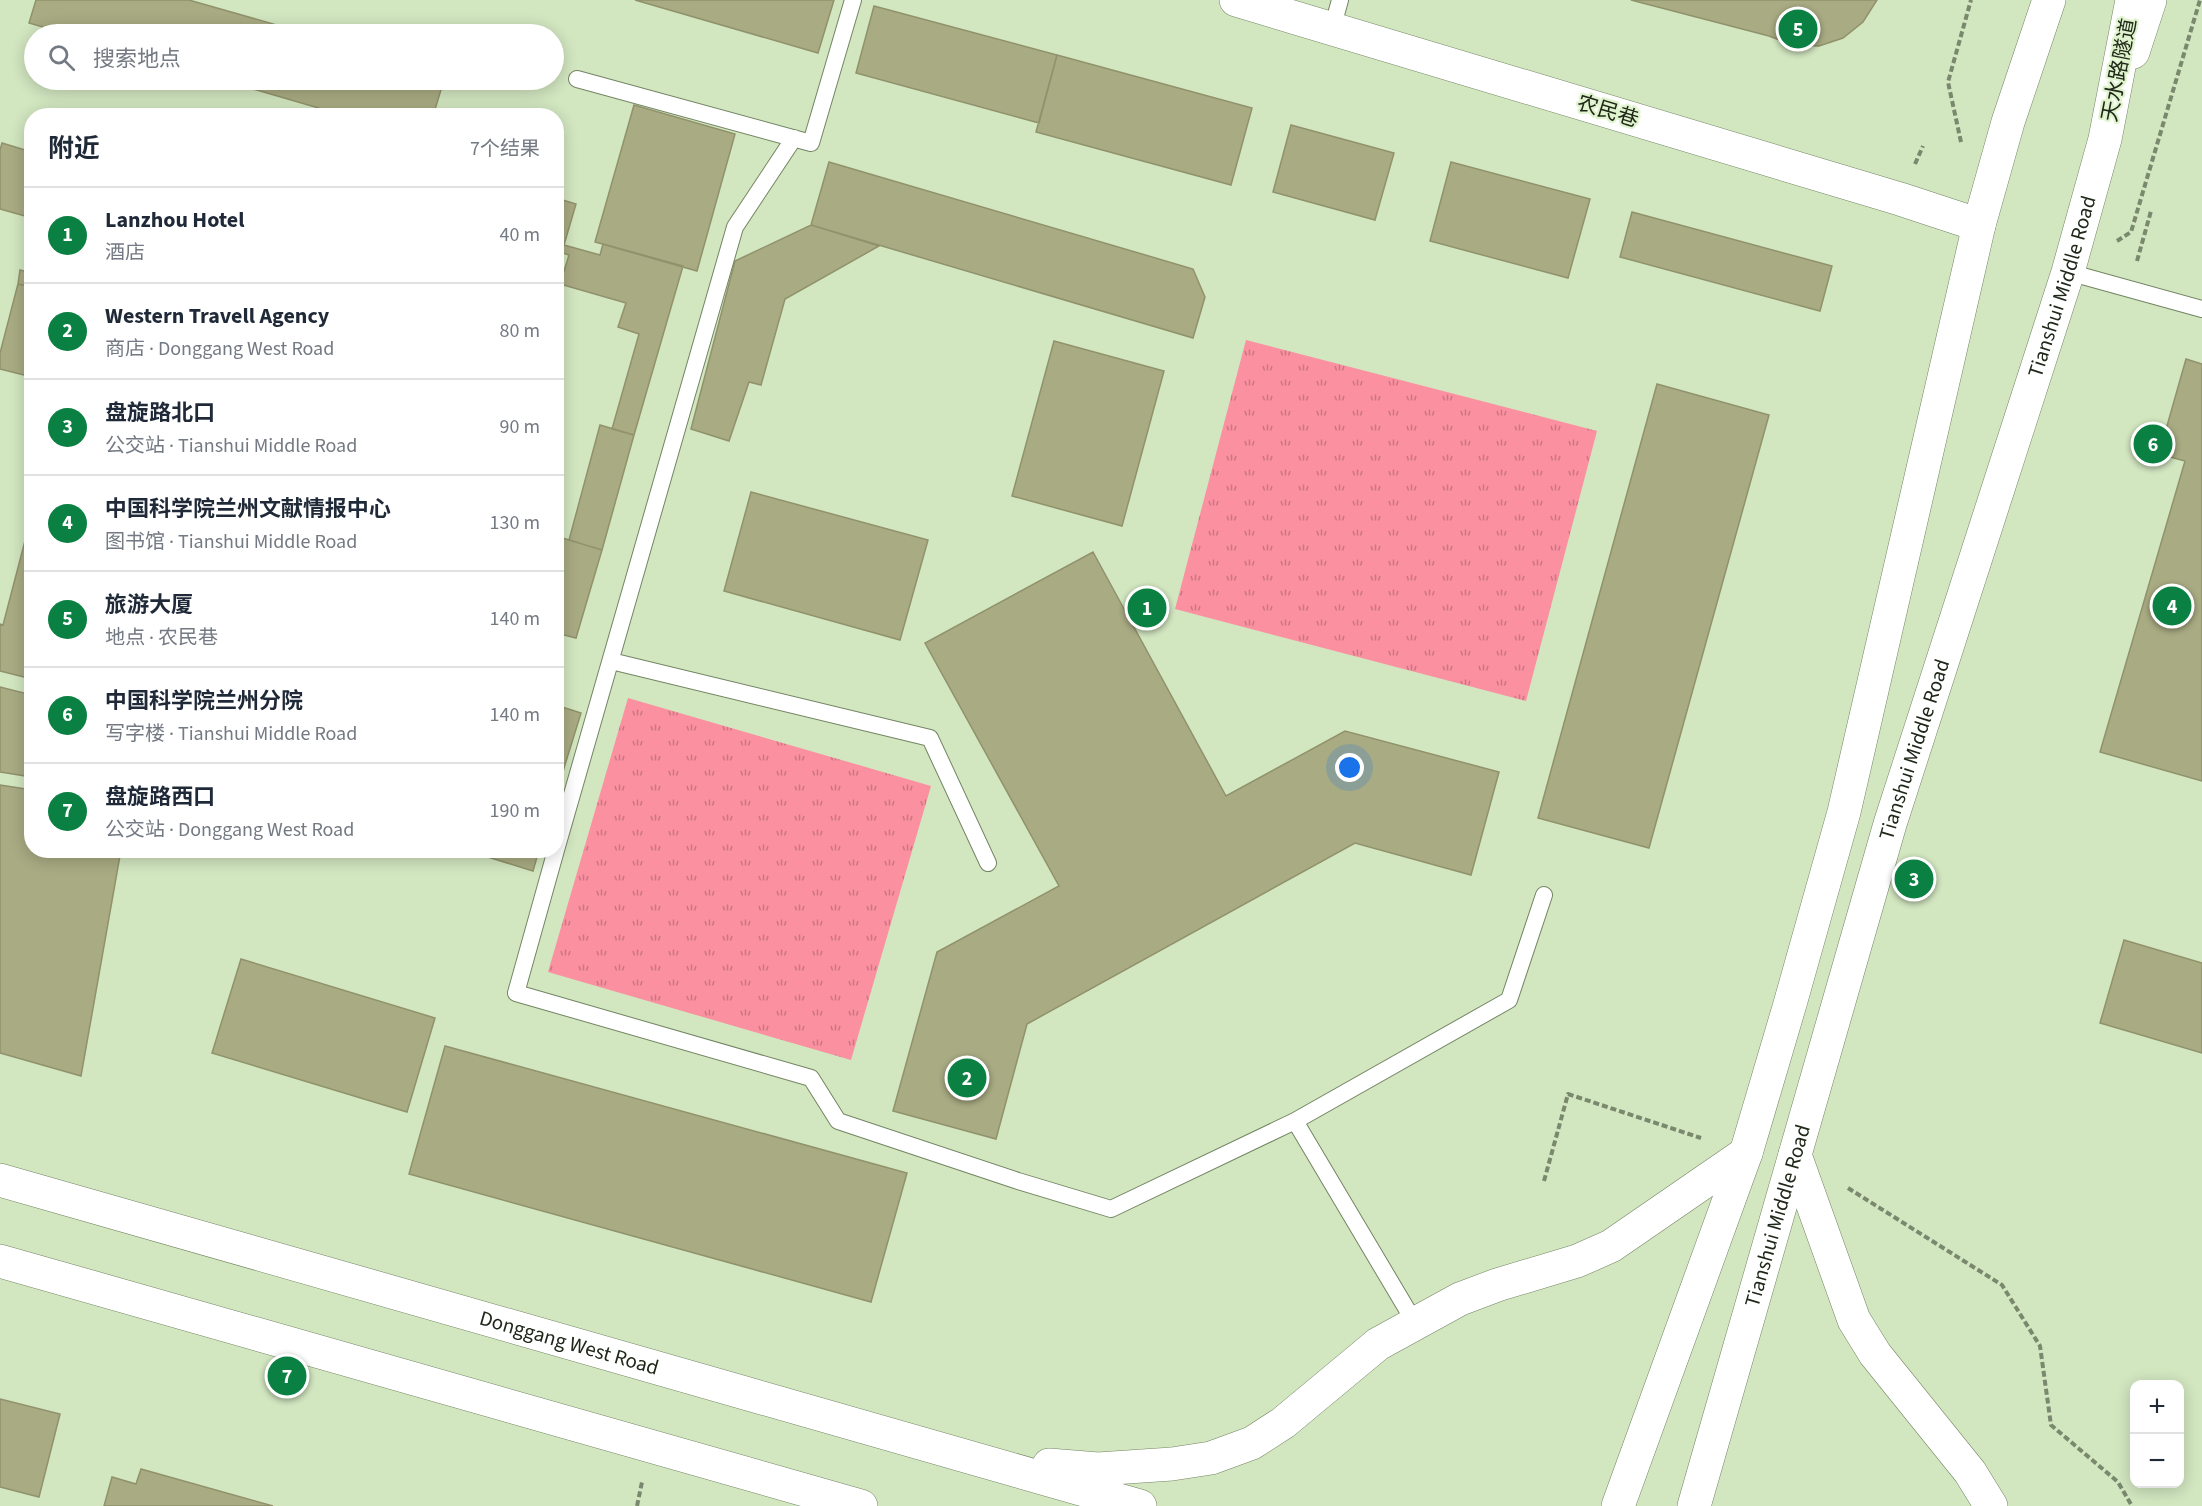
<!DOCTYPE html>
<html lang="zh">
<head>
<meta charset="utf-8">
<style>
  :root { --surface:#fff; --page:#f6f6f7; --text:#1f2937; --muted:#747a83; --line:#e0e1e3; --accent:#0b8043 }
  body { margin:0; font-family:"Source Sans 3","Noto Sans SC",sans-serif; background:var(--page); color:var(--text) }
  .controls { position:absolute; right:18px; bottom:18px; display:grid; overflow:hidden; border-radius:12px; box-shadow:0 3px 15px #0003 }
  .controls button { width:54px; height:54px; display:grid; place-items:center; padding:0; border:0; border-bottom:2px solid var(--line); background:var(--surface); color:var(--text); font:30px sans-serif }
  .you { position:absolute; left:1350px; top:768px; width:21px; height:21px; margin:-15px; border:4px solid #fff; border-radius:50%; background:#1a73e8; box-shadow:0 0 0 9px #1a73e833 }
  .badge { display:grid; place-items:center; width:39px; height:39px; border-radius:50%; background:var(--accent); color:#fff; font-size:20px; font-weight:700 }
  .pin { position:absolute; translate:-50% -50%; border:3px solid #fff; box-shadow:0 2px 6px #0006 }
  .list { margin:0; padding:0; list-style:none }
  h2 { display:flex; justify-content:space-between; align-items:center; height:78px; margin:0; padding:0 24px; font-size:26px }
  h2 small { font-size:20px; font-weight:400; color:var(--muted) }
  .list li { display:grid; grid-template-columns:39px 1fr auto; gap:18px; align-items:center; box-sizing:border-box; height:96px; padding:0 24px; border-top:2px solid var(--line) }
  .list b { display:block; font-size:22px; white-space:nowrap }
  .list p { margin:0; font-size:20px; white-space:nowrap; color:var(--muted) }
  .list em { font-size:20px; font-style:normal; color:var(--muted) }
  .icon { flex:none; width:33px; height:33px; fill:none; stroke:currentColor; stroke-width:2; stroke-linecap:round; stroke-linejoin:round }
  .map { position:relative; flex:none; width:2202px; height:1506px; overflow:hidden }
  .search { position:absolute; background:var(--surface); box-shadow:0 3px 15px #0003; left:24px; top:24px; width:540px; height:66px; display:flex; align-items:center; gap:15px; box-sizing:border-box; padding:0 21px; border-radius:33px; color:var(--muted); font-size:22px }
  .panel { position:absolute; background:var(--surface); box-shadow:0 3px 15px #0003; left:24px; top:108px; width:540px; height:750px; border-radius:24px }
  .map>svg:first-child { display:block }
</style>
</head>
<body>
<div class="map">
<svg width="2202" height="1506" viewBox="0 0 2202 1506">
  <defs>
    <pattern id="grass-tufts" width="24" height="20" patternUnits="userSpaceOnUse" patternTransform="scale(1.5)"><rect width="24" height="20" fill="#fb90a1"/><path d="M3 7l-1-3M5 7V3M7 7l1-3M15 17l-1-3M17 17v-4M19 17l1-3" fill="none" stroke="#cb7682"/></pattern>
  </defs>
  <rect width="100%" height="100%" fill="#d2e6c0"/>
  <path fill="url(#grass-tufts)" d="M1246,340L1597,431L1526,701L1175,609Z
    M628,698L931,786L851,1060L548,972Z"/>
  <path fill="#a9ab83" stroke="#90926b" stroke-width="1.5" d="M36,0H189L308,34H67L29,23Z
    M635,0H834L818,53Z
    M1631,0H1877L1863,22L1843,38L1819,46L1793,45L1769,36Z
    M874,6L1057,55L1039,123L856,73Z
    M1057,55L1252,108L1231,185L1036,132Z
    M222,80H444L433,116H346Z
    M634,105L735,134L697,271L595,242Z
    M1291,125L1394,153L1375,220L1273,192Z
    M2,143L32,152V218L0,209V150Z
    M829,162L1193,269L1205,297L1193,338L811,225Z
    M1451,162L1590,199L1568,278L1430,241Z
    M556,198L576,204L564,245L600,255L603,244L683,266L634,435L612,429L639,334L618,327L626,303L560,284L569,255L556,251Z
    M1632,212L1832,266L1820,311L1620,257Z
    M811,225L879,246L785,299L761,385L749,382L729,441L691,429L735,261Z
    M20,270L32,273V287L18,284Z
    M18,284L32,287V377L0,369V353Z
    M1054,341L1164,371L1122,526L1012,496Z
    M2186,359L2202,364V781L2100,752L2185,461L2159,454Z
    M1657,384L1769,415L1649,848L1538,818Z
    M600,425L634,435L602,550L569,540Z
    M751,492L928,540L900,640L724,591Z
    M32,514V679L0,671V624L3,625Z
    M556,536L602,550L576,638L556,633Z
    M1093,552L1226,796L1345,731L1499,772L1471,875L1355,843L1027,1024L996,1139L893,1111L937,952L1059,886L925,643Z
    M0,687L32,695V777L0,772Z
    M556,705L581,713L556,794Z
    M0,785L32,790V850H121L81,1076L0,1053Z
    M465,850H539L533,871Z
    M2124,940L2202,963V1053L2100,1023Z
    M241,959L435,1018L407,1112L212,1053Z
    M445,1046L907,1173L871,1302L409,1174Z
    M0,1399L60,1414L39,1497L0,1487Z
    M141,1469L273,1506H104L112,1477L136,1484Z"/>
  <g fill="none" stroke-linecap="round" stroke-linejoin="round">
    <defs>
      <path id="service" d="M1332,29L1340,0
        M577,79L811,143L853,0
        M2068,272L2202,309
        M611,661L930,738L988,863
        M556,850L516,993L811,1078L838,1121L1018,1181L1111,1209L1295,1121L1509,1000L1544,895
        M556,850L735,227L794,138
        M1295,1121L1415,1323"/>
      <path id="tertiary" d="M1236,0L1900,199L1979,225
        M2133,52L2150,0"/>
      <g id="primary">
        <path d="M1795,1155L1854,1320L1875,1354L1970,1472L1991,1506"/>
        <path id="s1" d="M0,1180L1140,1506"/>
        <path d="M0,1261L861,1506"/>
        <path d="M1049,1465L1098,1469L1172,1464L1211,1458L1252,1443L1283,1423L1378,1344L1460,1299L1497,1285L1577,1261L1611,1246L1746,1153"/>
        <path d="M1618,1506L1746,1153L1790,1004L1844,812L1979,225L2008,122L2049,0"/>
        <path id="s2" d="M1694,1506L1890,824L2068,272L2105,139L2132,0"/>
      </g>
    </defs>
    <use href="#service" stroke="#738563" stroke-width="18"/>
    <use href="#tertiary" stroke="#738563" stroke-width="34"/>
    <use href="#primary" stroke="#738563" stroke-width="34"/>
    <path stroke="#7a886e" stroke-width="4" stroke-dasharray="6 3" stroke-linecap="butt" d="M1961,142L1948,82L1971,0
      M1915,164L1923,146
      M2117,241L2131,232L2200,0
      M2137,261L2151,211
      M1544,1181L1568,1094L1701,1138
      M1848,1188L2002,1285L2040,1346L2051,1425L2118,1482L2132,1506
      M637,1506L642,1482"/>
    <use href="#service" stroke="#fff" stroke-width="16"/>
    <use href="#tertiary" stroke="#fff" stroke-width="33"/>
    <use href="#primary" stroke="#fff" stroke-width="33"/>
  </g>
  <g text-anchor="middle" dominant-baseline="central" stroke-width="4.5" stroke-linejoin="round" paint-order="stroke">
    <g font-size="21" fill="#20281a" stroke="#dff3cd">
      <text transform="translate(2119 70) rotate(-79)">天水路隧道</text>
      <text transform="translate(1608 111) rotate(17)">农民巷</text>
      <text stroke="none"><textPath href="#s2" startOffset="1274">Tianshui Middle Road</textPath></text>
      <text stroke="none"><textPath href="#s2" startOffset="788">Tianshui Middle Road</textPath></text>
      <text stroke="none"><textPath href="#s2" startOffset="302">Tianshui Middle Road</textPath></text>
      <text stroke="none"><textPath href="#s1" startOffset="592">Donggang West Road</textPath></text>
    </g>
  </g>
</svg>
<div class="controls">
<button>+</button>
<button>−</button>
</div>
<div class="you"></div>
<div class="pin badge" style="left:1147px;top:608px">1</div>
<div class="pin badge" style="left:967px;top:1078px">2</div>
<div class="pin badge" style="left:1914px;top:879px">3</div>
<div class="pin badge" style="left:2172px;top:606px">4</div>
<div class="pin badge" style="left:1798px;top:29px">5</div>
<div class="pin badge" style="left:2153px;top:444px">6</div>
<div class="pin badge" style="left:287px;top:1376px">7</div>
<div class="search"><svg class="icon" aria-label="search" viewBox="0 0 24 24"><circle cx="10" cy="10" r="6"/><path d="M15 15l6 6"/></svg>搜索地点</div>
<section class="panel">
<h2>附近<small>7个结果</small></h2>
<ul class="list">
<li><span class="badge">1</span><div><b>Lanzhou Hotel</b><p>酒店</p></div><em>40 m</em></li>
<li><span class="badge">2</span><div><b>Western Travell Agency</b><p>商店 · Donggang West Road</p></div><em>80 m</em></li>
<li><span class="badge">3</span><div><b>盘旋路北口</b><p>公交站 · Tianshui Middle Road</p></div><em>90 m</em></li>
<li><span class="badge">4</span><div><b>中国科学院兰州文献情报中心</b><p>图书馆 · Tianshui Middle Road</p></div><em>130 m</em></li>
<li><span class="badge">5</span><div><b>旅游大厦</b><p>地点 · 农民巷</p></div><em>140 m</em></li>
<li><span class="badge">6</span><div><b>中国科学院兰州分院</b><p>写字楼 · Tianshui Middle Road</p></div><em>140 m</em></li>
<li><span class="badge">7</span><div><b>盘旋路西口</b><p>公交站 · Donggang West Road</p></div><em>190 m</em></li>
</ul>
</section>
</div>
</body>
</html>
